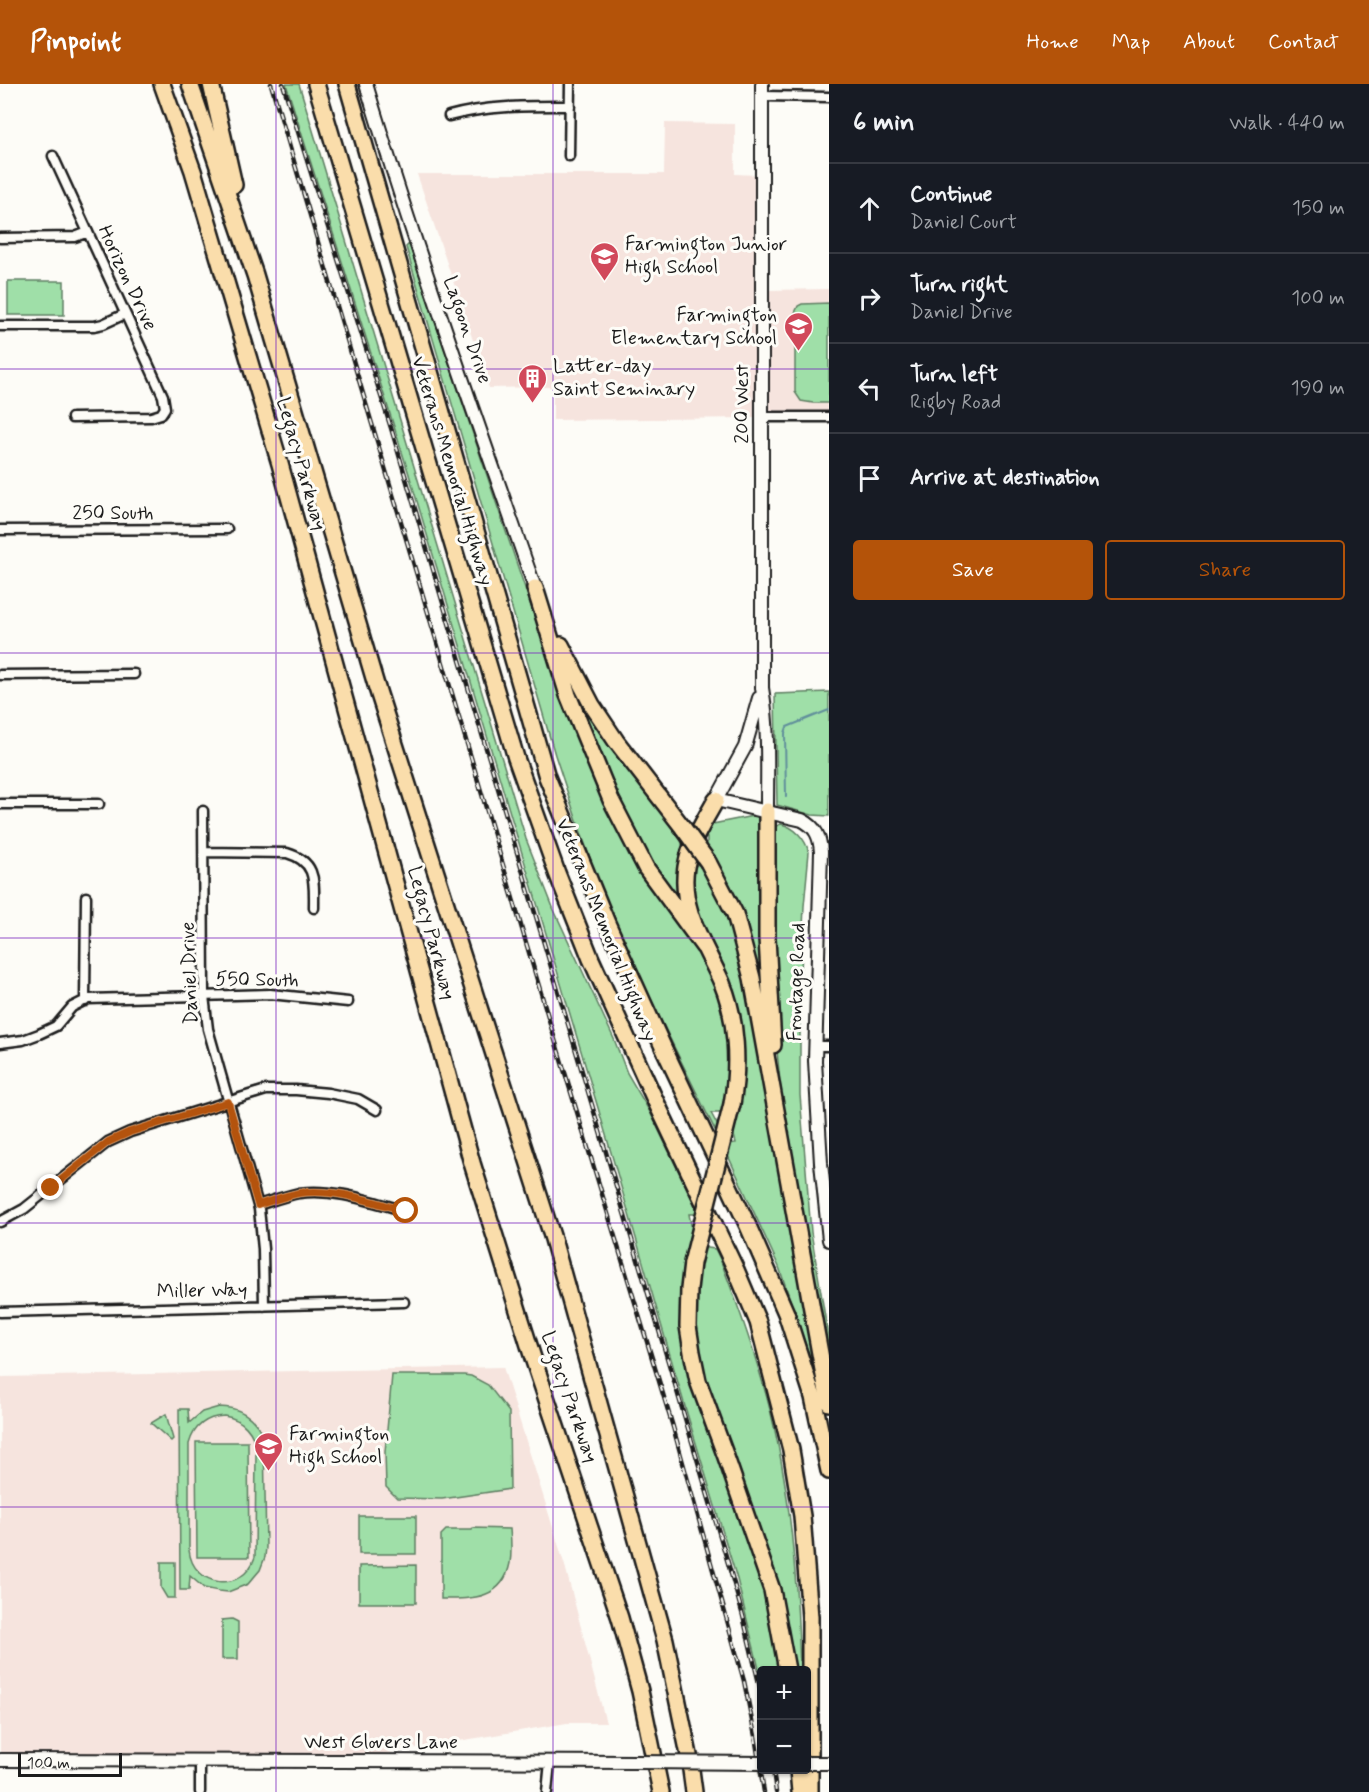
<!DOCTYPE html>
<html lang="en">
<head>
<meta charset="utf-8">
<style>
  :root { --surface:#171b24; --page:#20242c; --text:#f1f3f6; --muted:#9ea1a6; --line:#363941; --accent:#b45309 }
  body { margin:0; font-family:Mynerve,sans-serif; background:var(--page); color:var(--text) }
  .controls { position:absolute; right:18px; bottom:18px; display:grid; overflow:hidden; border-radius:6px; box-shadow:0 2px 4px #0004 }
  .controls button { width:54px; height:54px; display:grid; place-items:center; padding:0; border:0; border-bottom:2px solid var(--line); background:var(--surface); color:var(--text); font:30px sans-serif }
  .scale { position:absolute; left:18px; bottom:15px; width:104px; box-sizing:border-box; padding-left:6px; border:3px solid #1c1c1c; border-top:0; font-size:16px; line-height:21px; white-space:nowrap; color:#1c1c1c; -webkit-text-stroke:4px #fdfcf7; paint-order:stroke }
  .stop { position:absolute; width:18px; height:18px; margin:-14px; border:4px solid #b45309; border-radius:50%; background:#fff }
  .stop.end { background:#b45309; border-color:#fff; box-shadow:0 2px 6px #0008 }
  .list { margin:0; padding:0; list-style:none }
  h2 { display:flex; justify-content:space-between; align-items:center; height:78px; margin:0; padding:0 24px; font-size:26px }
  h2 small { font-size:20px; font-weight:400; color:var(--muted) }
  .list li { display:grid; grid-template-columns:39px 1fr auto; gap:18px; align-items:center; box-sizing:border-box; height:90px; padding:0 24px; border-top:2px solid var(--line) }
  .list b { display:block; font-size:22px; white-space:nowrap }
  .list p { margin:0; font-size:20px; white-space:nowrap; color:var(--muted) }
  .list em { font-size:20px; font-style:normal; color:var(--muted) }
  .actions { display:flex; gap:12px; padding:18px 24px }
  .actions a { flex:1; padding:14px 0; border:2px solid var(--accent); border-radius:6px; text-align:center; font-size:21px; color:var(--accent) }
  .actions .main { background:var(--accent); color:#fff }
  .icon { flex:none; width:33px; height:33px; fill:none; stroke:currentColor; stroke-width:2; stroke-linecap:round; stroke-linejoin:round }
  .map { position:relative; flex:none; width:829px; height:1708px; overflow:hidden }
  header { display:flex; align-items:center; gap:36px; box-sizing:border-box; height:84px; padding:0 30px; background:var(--accent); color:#fff }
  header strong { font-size:28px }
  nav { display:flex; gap:33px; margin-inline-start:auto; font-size:21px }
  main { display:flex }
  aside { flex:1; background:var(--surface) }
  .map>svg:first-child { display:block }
</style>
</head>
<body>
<header>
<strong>Pinpoint</strong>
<nav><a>Home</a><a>Map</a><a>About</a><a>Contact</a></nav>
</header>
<main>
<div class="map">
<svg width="829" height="1708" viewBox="0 0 829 1708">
  <rect width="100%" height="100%" fill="#fdfcf7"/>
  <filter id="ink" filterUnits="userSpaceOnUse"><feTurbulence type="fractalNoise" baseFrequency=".0167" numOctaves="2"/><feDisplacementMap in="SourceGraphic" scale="12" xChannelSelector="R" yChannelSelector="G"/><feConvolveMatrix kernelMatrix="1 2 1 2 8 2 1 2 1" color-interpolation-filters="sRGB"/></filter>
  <g filter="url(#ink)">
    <path fill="#f6e4de" d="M665,39L735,40V90L756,91V334L553,336V303L489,304L417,90H664Z
      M829,205V329H767V206Z
      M503,1283L565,1482L606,1639H567L369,1672L0,1669V1293Z"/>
    <path fill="#9fdfa8" stroke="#5e7e62" stroke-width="1.5" fill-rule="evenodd" d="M286,0H299L526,755L554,826L614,955L627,989L650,1028L699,1130L698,1133L694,1130H689L693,1151L689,1168L699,1317L736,1422L741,1444L752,1466L764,1503L783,1586H762L761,1593L737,1495L686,1326L601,1034L408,387Z
      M409,160L562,614L599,708L707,880L722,918L728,950L729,988L724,1029H711L720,1046L718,1052C679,973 639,894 605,813C586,767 571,719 555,671L406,163Z
      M8,197H64V231H8Z
      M829,219V319H813L801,317L795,308V229L798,222L802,220Z
      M556,562L679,746L682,760L687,757L685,829L646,772L613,714Z
      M829,608V732L812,731L777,721L775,610Z
      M753,732H757L760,737L767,948L758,908L707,768V754H703L708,741Z
      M781,740C795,743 805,755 809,768L804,822L800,909V1011L811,1148L829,1257V1291L785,1048L775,947L770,751L776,742Z
      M702,777L731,840L744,885L819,1300L779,1183L725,1065L729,1060L736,1059L731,1040L742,976L696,827L689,787Z
      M700,1163L715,1165L720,1175C738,1221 754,1266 767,1314C791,1403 797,1495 800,1586H793L705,1310L693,1245Z
      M392,1291H464L471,1292L488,1301L509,1328L510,1405L442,1415L397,1414L386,1403L385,1368Z
      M219,1323C241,1323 256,1335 264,1354L266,1463L265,1473L260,1486L248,1500L228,1508L219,1507L204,1504L190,1492L189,1506H180L179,1325H188L189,1339L202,1328ZM224,1332C243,1335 254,1348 256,1366L255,1473C243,1510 193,1504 189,1466V1360C194,1342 206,1333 224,1332Z
      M166,1330L173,1355L171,1357L151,1339Z
      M196,1358H248L249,1473H197Z
      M359,1432H416V1470H359Z
      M473,1444L510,1445C511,1456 512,1468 510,1479C503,1516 471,1515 441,1515V1451L446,1446H472Z
      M161,1478H175V1514H167L161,1504Z
      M416,1481V1519H359V1482Z
      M232,1535L238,1538V1575H222V1536Z"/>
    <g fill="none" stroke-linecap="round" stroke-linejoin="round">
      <path stroke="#618f9b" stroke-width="2" d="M786,713L785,649L787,643L829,626"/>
      <defs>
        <path id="street" d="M762,12L829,13
          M449,32C489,21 529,22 570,22
          M53,72L163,312L165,324L161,330L151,333L72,334
          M569,72L570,0
          M0,154L75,153L88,148
          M0,242H94L103,240L125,230
          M762,333H829
          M0,446L227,445
          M0,591L134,590
          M0,720H99
          M203,727L204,912L208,945L259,1125L263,1165L264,1222
          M204,768L287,769C317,778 314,797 314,824
          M85,917L86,813
          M0,959L23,956L39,950L56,942L72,923L88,915L270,910L348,918
          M815,962H829
          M258,1121C271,1117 285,1112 299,1109C335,1104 372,1118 406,1127
          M0,1138L24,1125L108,1058L130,1048L266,1006H296L328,1009L358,1015L377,1026
          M0,1228L404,1218
          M200,1708V1677
          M547,1708L550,1678"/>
        <path id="secondary" d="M366,0C417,170 477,337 535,504
          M762,0V604C769,644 767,687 767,727
          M759,614L745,663L716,716L802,736C816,743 820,753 821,768L815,977L821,1079L829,1156
          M0,1676L637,1678"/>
        <path id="highway" d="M162,0L193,87L280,380L472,1079L532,1271L620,1534L640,1607L661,1708
          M190,0L255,191L376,601L553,1155L665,1556L689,1671L694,1708
          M211,0L234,101
          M316,0L516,674L557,789L591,875L656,1018L736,1186L758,1238L791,1366L802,1432L810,1533V1708
          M347,0L547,693L607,839L664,965L748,1142L786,1229L813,1313L829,1387
          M535,504L568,611L611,716L646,784L704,863
          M561,561L592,621L616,657L684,745
          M716,716C704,737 690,759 686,783C679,826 706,862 722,899C737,936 739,981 732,1020
          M767,727V854L773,961
          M708,778L735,830L752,894L829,1319
          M692,1179L689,1205L688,1242L692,1268L698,1297L726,1373L772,1506L787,1586
          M798,1686L800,1708"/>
      </defs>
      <use href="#street" stroke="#1c1c1c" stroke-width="13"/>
      <use href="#secondary" stroke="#1c1c1c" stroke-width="16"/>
      <use href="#highway" stroke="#1c1c1c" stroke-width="20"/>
      <use href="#street" stroke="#fdfcf7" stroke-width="8"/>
      <use href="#secondary" stroke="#fdfcf7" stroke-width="12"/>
      <use href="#highway" stroke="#faddab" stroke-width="15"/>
      <defs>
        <path id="rail" d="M271,0L552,946L673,1343L744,1597L755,1652L764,1708
          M283,0L391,344L728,1479L743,1532L762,1612
          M773,1686L776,1708"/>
      </defs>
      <use href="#rail" stroke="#1c1c1c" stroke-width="4.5"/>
      <use href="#rail" stroke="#fdfcf7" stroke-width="2" stroke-dasharray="7" stroke-linecap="butt"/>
      <defs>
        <path id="secondary-bridge" d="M637,1678L762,1679
          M806,1679H829"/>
        <path id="highway-bridge" d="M684,745L708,778
          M692,1179L732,1020"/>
      </defs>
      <use href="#secondary-bridge" stroke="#1c1c1c" stroke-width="16" stroke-linecap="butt"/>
      <use href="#highway-bridge" stroke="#1c1c1c" stroke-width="20" stroke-linecap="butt"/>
      <use href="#secondary-bridge" stroke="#fdfcf7" stroke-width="12"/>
      <use href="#highway-bridge" stroke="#faddab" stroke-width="15"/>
    </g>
  </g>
  <g fill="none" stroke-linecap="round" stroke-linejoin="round" filter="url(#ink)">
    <path stroke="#b45309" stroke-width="8" d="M51,1104L108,1058L130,1048L228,1018L258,1121C271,1117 285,1112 299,1109C335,1104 372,1118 406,1127"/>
  </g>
  <path fill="none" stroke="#7b2cbf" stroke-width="1.5" stroke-opacity="0.55" d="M276,0V1708M553,0V1708M0,285H829M0,569H829M0,854H829M0,1139H829M0,1423H829"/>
  <defs>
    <symbol id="school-pin" viewBox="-11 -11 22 30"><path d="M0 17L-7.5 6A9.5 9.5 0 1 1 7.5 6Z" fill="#d1495b" stroke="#fdfcf7"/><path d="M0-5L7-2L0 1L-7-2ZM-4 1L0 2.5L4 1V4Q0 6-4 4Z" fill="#fff"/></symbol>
    <symbol id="building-pin" viewBox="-11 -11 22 30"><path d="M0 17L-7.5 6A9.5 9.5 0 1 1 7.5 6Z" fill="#d1495b" stroke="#fdfcf7"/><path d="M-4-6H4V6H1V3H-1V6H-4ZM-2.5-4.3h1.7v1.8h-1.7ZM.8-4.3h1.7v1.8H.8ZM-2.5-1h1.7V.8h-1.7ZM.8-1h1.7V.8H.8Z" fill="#fff"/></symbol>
  </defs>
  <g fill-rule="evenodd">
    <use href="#school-pin" x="588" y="156" width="33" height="45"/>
    <use href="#school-pin" x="782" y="226" width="33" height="45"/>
    <use href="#building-pin" x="516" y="278" width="33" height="45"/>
    <use href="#school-pin" x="252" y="1346" width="33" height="45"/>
  </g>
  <g text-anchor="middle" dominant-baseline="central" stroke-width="6" stroke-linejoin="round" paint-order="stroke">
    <g font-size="20" fill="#1c1c1c" stroke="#fdfcf7" text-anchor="start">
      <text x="625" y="160">Farmington Junior<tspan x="625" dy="23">High School</tspan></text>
      <text x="777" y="231" text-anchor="end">Farmington<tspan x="777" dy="23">Elementary School</tspan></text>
      <text x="553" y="282">Latter-day<tspan x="553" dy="23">Saint Seminary</tspan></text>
      <text x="289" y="1350">Farmington<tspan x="289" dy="23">High School</tspan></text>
    </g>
    <g font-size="20" fill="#1c1c1c" stroke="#fdfcf7">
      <text transform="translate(127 194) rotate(65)">Horizon Drive</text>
      <text transform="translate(467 246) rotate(71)">Lagoon Drive</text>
      <text transform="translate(742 320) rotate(-90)">200 West</text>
      <text transform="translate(301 380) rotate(74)">Legacy Parkway</text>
      <text transform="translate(452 387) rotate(73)">Veterans Memorial Highway</text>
      <text x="113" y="429">250 South</text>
      <text transform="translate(606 846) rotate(68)">Veterans Memorial Highway</text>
      <text transform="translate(431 849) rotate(75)">Legacy Parkway</text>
      <text transform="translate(190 889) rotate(-92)">Daniel Drive</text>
      <text transform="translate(257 896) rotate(1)">550 South</text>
      <text transform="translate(797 898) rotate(-88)">Frontage Road</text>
      <text transform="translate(202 1207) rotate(-1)">Miller Way</text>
      <text transform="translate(569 1313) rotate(71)">Legacy Parkway</text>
      <text x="381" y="1658">West Glovers Lane</text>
    </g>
  </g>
</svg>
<div class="controls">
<button>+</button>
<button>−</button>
</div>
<div class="scale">100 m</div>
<div class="stop" style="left:406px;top:1127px"></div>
<div class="stop end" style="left:51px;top:1104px"></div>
</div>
<aside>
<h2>6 min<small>Walk · 440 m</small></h2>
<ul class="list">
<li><svg class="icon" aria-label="ahead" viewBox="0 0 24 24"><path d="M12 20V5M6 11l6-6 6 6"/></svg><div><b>Continue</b><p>Daniel Court</p></div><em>150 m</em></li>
<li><svg class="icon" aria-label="right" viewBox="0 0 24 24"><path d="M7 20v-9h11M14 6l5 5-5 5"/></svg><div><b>Turn right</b><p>Daniel Drive</p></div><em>100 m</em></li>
<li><svg class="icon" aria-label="left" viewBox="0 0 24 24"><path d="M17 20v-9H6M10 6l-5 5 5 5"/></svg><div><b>Turn left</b><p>Rigby Road</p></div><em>190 m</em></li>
<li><svg class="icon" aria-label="arrive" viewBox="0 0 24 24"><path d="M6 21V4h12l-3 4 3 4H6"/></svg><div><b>Arrive at destination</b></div></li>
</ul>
<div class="actions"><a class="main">Save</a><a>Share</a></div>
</aside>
</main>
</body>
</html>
